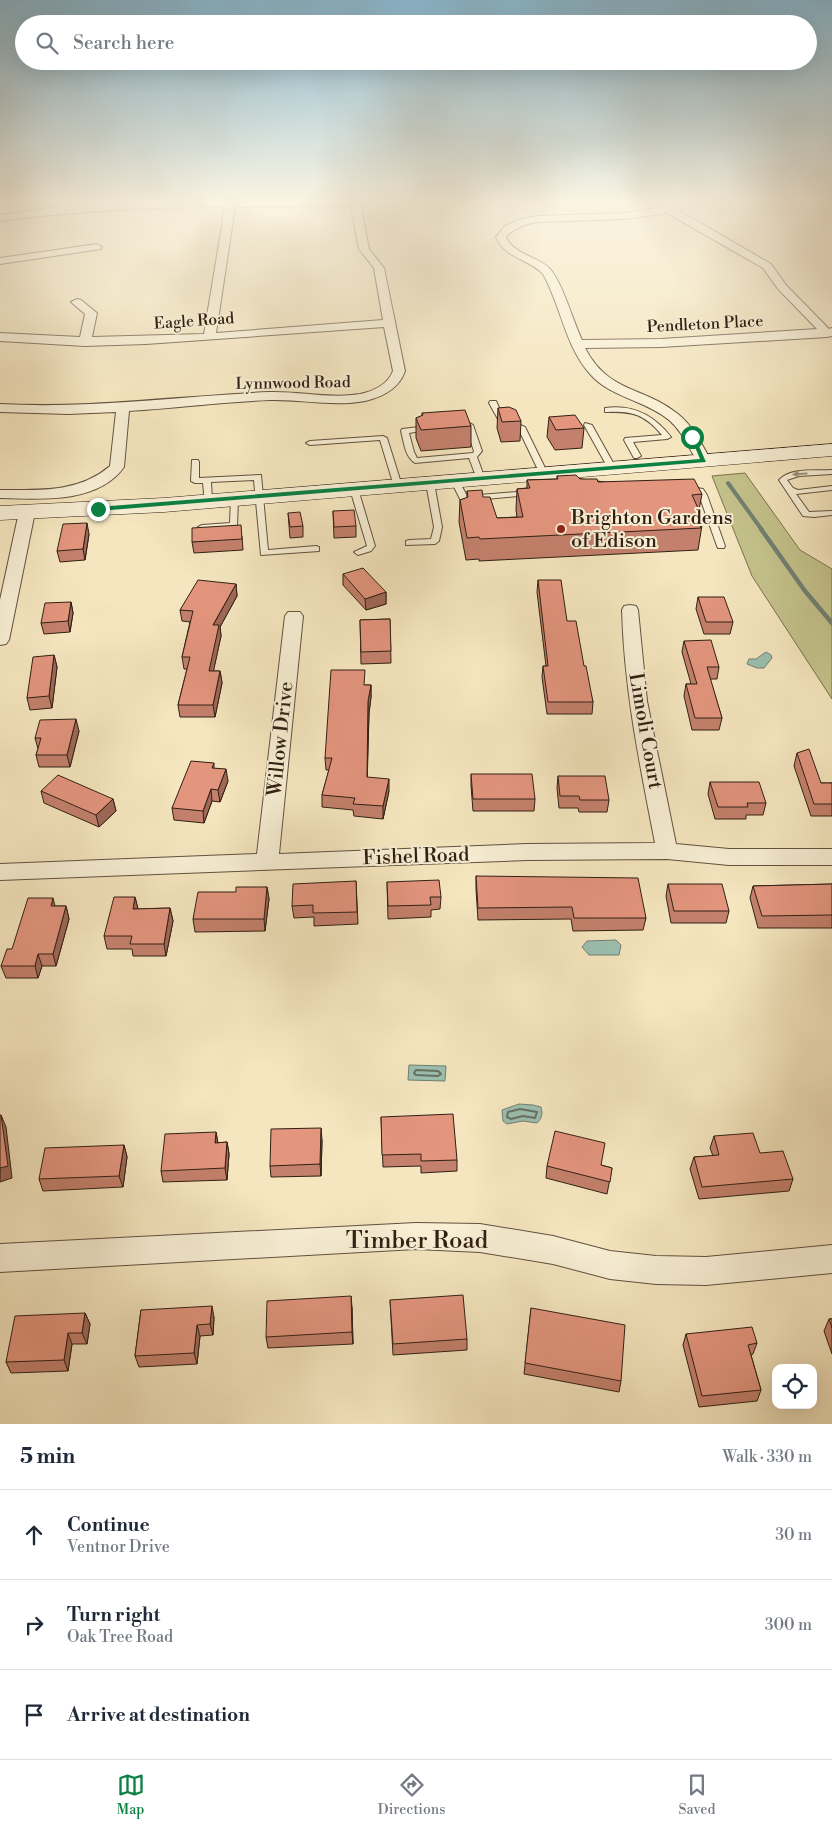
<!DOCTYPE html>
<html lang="en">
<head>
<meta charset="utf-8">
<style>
  :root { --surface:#fff; --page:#f6f6f7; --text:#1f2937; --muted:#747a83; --line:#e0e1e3; --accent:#0b8043 }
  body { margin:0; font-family:"Libre Bodoni",serif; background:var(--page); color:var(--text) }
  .controls { position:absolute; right:15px; bottom:15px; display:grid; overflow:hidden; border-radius:10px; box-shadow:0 5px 20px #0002 }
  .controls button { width:45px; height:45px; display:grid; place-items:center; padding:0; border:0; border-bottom:1px solid var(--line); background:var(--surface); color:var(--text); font:25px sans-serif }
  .stop { position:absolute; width:15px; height:15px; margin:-11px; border:4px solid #0b8043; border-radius:50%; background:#fff }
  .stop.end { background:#0b8043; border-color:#fff; box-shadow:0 1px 5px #0008 }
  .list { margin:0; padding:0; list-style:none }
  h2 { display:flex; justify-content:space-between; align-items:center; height:65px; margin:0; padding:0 20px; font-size:21px }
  h2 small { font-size:16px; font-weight:400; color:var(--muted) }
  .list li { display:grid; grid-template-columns:32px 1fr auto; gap:15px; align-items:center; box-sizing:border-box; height:90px; padding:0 20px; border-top:1px solid var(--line) }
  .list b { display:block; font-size:19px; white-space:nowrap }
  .list p { margin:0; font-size:16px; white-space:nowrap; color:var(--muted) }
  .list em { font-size:16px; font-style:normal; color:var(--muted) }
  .icon { flex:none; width:28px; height:28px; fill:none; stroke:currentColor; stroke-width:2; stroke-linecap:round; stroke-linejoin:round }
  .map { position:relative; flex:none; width:832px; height:1424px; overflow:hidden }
  .search { position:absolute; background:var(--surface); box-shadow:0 5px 20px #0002; left:15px; right:15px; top:15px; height:55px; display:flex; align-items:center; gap:12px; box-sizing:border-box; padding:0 18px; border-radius:28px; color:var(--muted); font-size:19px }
  .sheet { height:335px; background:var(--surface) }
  nav { display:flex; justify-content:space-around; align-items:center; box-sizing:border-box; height:70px; border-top:1px solid var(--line); background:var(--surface); font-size:14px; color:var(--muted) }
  nav a { display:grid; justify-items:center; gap:2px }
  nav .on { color:var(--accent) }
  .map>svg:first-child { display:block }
</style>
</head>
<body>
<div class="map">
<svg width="832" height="1424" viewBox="0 0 832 1424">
  <rect width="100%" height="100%" fill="#f5e6bf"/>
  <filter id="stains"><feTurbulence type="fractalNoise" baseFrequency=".004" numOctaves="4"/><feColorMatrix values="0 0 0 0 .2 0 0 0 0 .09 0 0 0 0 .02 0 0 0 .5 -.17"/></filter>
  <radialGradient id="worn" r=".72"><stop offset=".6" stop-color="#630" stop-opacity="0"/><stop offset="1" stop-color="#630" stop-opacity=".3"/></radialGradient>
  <path fill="#c4c38c" stroke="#7a7150" d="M745,473L800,550L832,569V699L752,576L712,476Z"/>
  <path fill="#9cc0b1" stroke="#718072" d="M766,652L771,655L772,658L764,668H757L747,664L749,659H756Z
    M616,940L621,945L619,955H589L582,947L587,941Z
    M409,1065L446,1066L445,1081L408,1080Z
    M519,1104L533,1105L541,1107C543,1114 542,1118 537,1123L523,1121L507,1124L503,1121L502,1110Z"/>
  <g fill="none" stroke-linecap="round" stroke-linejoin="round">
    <path stroke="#667062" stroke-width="2" d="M416,1070L438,1071L441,1074L438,1076L416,1075L414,1073Z
      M520,1109L537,1112L535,1118L523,1116L511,1119L507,1117L508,1112Z"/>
    <path stroke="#718072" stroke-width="4" d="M728,483L762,530"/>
    <path stroke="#718072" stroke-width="4.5" d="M761,529L805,591L832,623"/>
    <defs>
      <path id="service" d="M490,401H496L504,418L525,427L548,474L547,476H544L540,474L519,430L499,421L489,403Z
        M605,408C633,404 654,415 671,437L667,439L633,442L641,456L637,458H634L624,440L625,438L662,435C645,415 633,411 608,412H605Z
        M469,423L473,425L482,451L477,457L485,479L484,481H481L477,479L469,458L415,463C405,457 404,442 401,431L402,429L428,426L432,428L428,430L409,433L414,452L417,458L473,453L474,451L466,428H462L458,426Z
        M585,423L592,425L616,468L615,470H612L608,468L584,425Z
        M383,436L387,438L402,486L401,488H398L394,486L380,440L310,445L306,443L310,441Z
        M192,460H198L199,462V478L261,475L268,550L316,546L319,547V551L261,555L254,480L211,482L212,501L208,503H205L203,483H195L191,481Z
        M832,470V474L799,476L787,480L793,488L798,490L832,486V490L796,494L809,512L832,511V515L814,517L803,516L779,480C791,467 816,471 832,470Z
        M452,479H458L467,496L528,491L532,493L528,495L464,501L460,499L451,481Z
        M427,481H433L434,483L442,527L439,541L435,544L406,545V541L409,540L431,539L434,527L426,483Z
        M685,486L703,489L707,495L725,546L724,548H718L717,546L699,495L697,493L685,490Z
        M351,487H354L358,489L375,546L371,551L358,555L354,552L367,546L350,489Z
        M231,497H234L238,499L237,527L199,529L198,527L202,525L230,523Z"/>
      <path id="minor" d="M135,202H360L369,249L384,268L405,371C399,389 382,397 365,401C333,407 301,399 270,400C223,402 176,408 129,411L124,467C98,504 40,499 0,498V490C40,490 78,493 110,466L116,412L68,414L0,412V404C91,409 178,396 269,392C299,391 330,399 360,394C374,391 388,384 393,371L384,327L146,344L85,346L0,341V333L80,337L85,314L71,302L77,299L81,300L97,313L92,337L204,334L225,207C149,207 75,211 0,221V215L59,207ZM351,206L359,249L374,268L383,320L216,333L235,207Z
        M690,202H711L678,210L771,264L786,285L829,329L832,328V336L827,337L661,347L585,348C608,393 643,386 678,414C693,426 702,444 711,461L709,464H699C689,449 683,432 669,420C645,400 611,398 590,374C565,346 561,306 543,274C529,259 504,258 496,237L505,226L518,220L538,216L626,213ZM667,213L763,268L778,289L817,329L661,339L582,340C573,321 563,284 550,269C538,256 514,255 506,237C515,227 525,224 538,222L626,219Z
        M97,244L102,247L101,249L0,264V258Z
        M27,507L32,509L35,512L9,640L6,644L0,645V600L19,512L22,509Z
        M630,605L636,606L638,610L647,701L676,844L729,849H832V865H729L667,859L527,860L0,880V864L257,854L285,616L288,612H300L303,616L279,854L527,844L655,843C640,766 624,689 622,610L624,606Z
        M416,1223L480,1224L553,1236L610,1251L656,1256L706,1257L832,1245V1273L706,1285L656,1284L610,1279L553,1264L480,1252L416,1249L0,1272V1244Z"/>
      <path id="secondary" d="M832,444V456L164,512L0,520V506L164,498Z"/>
    </defs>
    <use href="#service" stroke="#62513f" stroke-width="2"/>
    <use href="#minor" stroke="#62513f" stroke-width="2"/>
    <use href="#secondary" stroke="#311f14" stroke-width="1"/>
    <use href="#service" fill="#f8efd5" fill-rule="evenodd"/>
    <use href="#minor" fill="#f8efd5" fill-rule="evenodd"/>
    <use href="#secondary" fill="#f8efd5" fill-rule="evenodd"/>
  </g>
  <path fill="#c3806c" stroke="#311f14" d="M498,408L521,421L520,441L501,442L497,428Z
    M422,413L471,426V447L421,451L416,438V418L422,416Z
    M549,417L584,428L582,448L555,450L547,437Z
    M557,476L702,494L699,510L703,519L698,550L479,561V559L466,560L459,522L460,500L467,498V491L483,497L497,518L517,517L516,510L517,489L527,488V480L557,479Z
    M333,511L356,526V537L334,538Z
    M288,513L303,526V537L290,538Z
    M89,534L85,560L60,562L57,551Z
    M242,536L243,550L194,553L192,542Z
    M343,574L386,592V604L366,610L343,585Z
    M538,580L567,621L584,666L593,702L592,714H547L542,677L543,666H546L537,592Z
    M236,584L237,596L220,627L221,636L213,671H220L222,683L215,717H180L178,705L187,669H184L182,657L190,622L182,621L180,610Z
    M698,597L733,622L730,634H704L696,609Z
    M71,602L73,613L70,632L44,634L41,623Z
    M390,619L391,663L361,664L360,620Z
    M684,641L719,667L717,679H710L722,718L719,730H692L684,696L686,684H691L682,652Z
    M54,655L57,667L52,708L30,710L27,698Z
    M365,685H371V697L369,713L367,777L389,791L383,819L354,816L353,810L322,807V795L329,770H326L325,758Z
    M79,731L70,767H39L36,755L38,749L35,738Z
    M797,753L821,783H832V816H811L794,766Z
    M214,763V768L228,781L220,802L212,801L204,823L174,820L172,808Z
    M471,774L535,799L534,811H473L471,786Z
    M558,776L609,800L607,812H579L578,808H559L557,788Z
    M710,782L766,803L763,815H746V819H715L708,794Z
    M41,791L113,799L116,811L99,827L44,803Z
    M476,876L646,918L643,930L573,931L571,919L478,920L476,889Z
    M356,881L358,924L314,926V917L294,918L292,906Z
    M387,882L441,897L440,909L431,910V917L388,919Z
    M668,884L729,911L726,923H671L666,896Z
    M832,884V928H758L750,898L753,886Z
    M267,887L269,899L265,931L195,932L193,919L236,892Z
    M135,897L138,909L170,908L173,921L166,956H133L132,949H107L104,936Z
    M55,906H66L69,919L56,966H42L38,978H6L1,966Z
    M381,1117L457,1160V1171L421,1173V1166L383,1167Z
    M216,1132L218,1143L227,1142L229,1154L227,1180L163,1182L161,1171Z
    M714,1136L760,1153L793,1179L789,1191L699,1199L690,1169L694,1157L713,1156L710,1148Z
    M322,1140L321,1176L271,1177L270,1166Z
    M124,1145L127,1157L123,1187L43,1191L39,1179Z
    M601,1165L612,1168L607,1194L546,1178L547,1166Z
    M390,1300L467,1339V1350L393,1355Z
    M352,1307L353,1344L268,1348L266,1337Z
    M531,1308L621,1381L619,1392L524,1374Z
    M141,1310L214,1317L213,1335L200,1336L197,1364L139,1367L135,1356Z
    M85,1313L90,1324L87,1344H72L68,1371L11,1373L6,1362Z
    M829,1319H832V1354L824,1331Z
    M686,1334L757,1343L753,1354L751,1355L761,1390L757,1401L699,1407L683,1345Z"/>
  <path fill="#9f6858" stroke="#311f14" d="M87,523L89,534L85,560L83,549Z
    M236,584L237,596L220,627L221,636L211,683L209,671L213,625Z
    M386,592V604L366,610L365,599Z
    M71,602L73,613L70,632L68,621Z
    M54,655L57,667L52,708L49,696Z
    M220,671L222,683L215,717L213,705Z
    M371,685V697L369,713L367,789L368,701Z
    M76,719L79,731L70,767L67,755Z
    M226,769L228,781L220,802L218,790Z
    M389,779V791L383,819V806Z
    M211,789L212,801L204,823L203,811Z
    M113,799L116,811L99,827L96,815Z
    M267,887L269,899L265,931L264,919Z
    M135,897L138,909H133Z
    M53,898L56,910L51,906Z
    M66,906L69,919L56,966L53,954Z
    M170,908L173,921L166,956L164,944Z
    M38,954L42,966L38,978L35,966Z
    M1,1115L6,1127L12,1178L0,1182Z
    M321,1128L322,1140L321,1176L320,1164Z
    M216,1132L218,1144L215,1143Z
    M227,1142L229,1154L227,1180L225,1168Z
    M124,1145L127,1157L123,1187L119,1176Z
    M351,1296L352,1307L353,1344L352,1332Z
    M212,1306L214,1317L213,1335L210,1324Z
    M85,1313L90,1324L87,1344L82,1333Z
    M197,1325L200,1336L197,1364L194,1353Z
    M68,1333L72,1344L68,1371L64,1360Z"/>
  <path fill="#e3957e" stroke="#311f14" d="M509,407L516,410L521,421L502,422L498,408Z
    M465,410L471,426L421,430L416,418L423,415L422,413Z
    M575,415L584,428L556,430L549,417Z
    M576,475L580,479H597L598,482L694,479L702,494L692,495L703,519H697L701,528L480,539L479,537L467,538L460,500L468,497L467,491L482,490L483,497H490L497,518L523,517L517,489L530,488L527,480L558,479L557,476Z
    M354,510L356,526L334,527L333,511Z
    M300,512L303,526L290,527L288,513Z
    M87,523L83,549L57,551L63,524Z
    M241,525L242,539L192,542V528Z
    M363,568L386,592L365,599L343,574Z
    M198,580L236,584L213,625H219L209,671H220L213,705H178L190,657H182L193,611L180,610Z
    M538,580H561L567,621H576L584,666H586L593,702H548L543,666H548Z
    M698,597H724L733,622H706Z
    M71,602L68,621L41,623L45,603Z
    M390,619L391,651L361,652L360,620Z
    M711,640L719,667H707L722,718H695L686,684H697L684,641Z
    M54,655L49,696L27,698L33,657Z
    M331,670H365L364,685H371L368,701L367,777L389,779L383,806L353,804L355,798L322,795L332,758H325Z
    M76,719L67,755H36L41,738H35L40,720Z
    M809,749L821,783H832V804H814L797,753Z
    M191,761L214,763L212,768L226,769L218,790L211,789L203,811L172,808Z
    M471,774H532L535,799H473Z
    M58,775L113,799L96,815L41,791Z
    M558,776H605L609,800H580L579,796H560Z
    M710,782H759L766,803H747L748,807H718Z
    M476,876L638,878L646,918H574L572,907L478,908Z
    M439,880L441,897H430L431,905L388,906L387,882Z
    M356,881L357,912L313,913V905L292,906L293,884Z
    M668,884H722L729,911H674Z
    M832,884V915L762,916L753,886Z
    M236,887H267L264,919H193L198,892H236Z
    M114,897H135L133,909L170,908L164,944H130L132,936H104Z
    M28,898H53L51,906H66L53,954H38L35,966H1L7,949H12Z
    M453,1114L457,1160L421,1161V1154L382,1155L381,1117Z
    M0,1115H1L8,1166L0,1168Z
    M321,1128L320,1164L270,1166L271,1129Z
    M555,1131L605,1143L601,1165L612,1168L610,1182L547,1166Z
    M216,1132L215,1143L227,1142L225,1168L161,1171L165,1134Z
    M753,1133L760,1153L783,1151L793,1179L702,1187L694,1157L719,1155L714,1136Z
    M124,1145L119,1176L39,1179L45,1148Z
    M463,1295L467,1339L393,1344L390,1300Z
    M351,1296L352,1332L266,1337L267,1301Z
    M212,1306L210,1324L197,1325L194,1353L135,1356L141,1310Z
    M531,1308L625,1325L621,1381L525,1363Z
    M85,1313L82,1333H68L64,1360L6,1362L15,1316Z
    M829,1319H832V1328Z
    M752,1327L757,1343L748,1345L761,1390L702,1396L686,1334Z"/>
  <defs><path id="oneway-solid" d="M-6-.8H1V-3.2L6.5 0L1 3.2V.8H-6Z" transform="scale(1.25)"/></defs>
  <use fill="#9e917e" href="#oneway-solid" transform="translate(800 474) rotate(176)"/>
  <linearGradient id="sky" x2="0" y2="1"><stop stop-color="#89b9d2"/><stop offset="0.5" stop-color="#faf4e2"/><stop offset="1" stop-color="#faf4e2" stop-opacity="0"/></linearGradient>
  <rect width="832" height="402" fill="url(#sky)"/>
  <path fill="#0b8043" d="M690,435L695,437L706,462L98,511L95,509L98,507L700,459Z"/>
  <circle fill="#8f2418" stroke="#f8efd5" stroke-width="2" cx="561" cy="529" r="5"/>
  <g text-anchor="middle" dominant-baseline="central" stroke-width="4" stroke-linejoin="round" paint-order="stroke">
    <g font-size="16" fill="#311f14" stroke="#f8efd5">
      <text transform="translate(194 321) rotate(-4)">Eagle Road</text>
      <text transform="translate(705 324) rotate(-3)">Pendleton Place</text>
      <text transform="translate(293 383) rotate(-1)">Lynnwood Road</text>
    </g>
    <g font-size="20" fill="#311f14" stroke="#f8efd5" text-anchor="start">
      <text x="571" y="518">Brighton Gardens<tspan x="571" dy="23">of Edison</tspan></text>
    </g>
    <g font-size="20" fill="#311f14" stroke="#f8efd5">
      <text transform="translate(645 731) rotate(80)">Limoli Court</text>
      <text transform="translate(281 739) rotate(-84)">Willow Drive</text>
      <text transform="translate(416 857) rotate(-2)">Fishel Road</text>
    </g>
    <g font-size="24" fill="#311f14" stroke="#f8efd5">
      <text x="417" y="1241">Timber Road</text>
    </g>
  </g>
  <rect width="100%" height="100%" filter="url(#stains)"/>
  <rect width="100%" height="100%" fill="url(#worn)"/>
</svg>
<div class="controls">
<button><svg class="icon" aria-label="locate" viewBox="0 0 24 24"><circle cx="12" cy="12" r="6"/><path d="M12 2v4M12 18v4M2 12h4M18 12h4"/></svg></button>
</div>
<div class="stop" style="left:692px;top:437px"></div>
<div class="stop end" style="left:98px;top:509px"></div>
<div class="search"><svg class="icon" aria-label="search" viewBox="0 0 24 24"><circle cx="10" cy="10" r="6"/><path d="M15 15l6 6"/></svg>Search here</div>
</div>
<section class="sheet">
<h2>5 min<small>Walk · 330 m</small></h2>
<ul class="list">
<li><svg class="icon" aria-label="ahead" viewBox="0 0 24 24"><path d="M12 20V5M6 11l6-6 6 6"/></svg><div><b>Continue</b><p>Ventnor Drive</p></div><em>30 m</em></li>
<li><svg class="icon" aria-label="right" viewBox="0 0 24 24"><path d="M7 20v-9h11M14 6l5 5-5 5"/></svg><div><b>Turn right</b><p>Oak Tree Road</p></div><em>300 m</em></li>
<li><svg class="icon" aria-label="arrive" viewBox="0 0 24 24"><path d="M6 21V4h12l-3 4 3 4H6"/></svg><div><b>Arrive at destination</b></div></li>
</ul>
</section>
<nav>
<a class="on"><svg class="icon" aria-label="map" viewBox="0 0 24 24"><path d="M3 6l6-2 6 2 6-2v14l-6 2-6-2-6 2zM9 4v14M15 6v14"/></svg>Map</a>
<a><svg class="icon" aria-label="directions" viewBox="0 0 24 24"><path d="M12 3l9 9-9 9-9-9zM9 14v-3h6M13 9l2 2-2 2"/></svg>Directions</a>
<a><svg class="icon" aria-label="saved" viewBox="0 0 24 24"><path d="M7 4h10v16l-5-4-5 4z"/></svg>Saved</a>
</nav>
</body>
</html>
